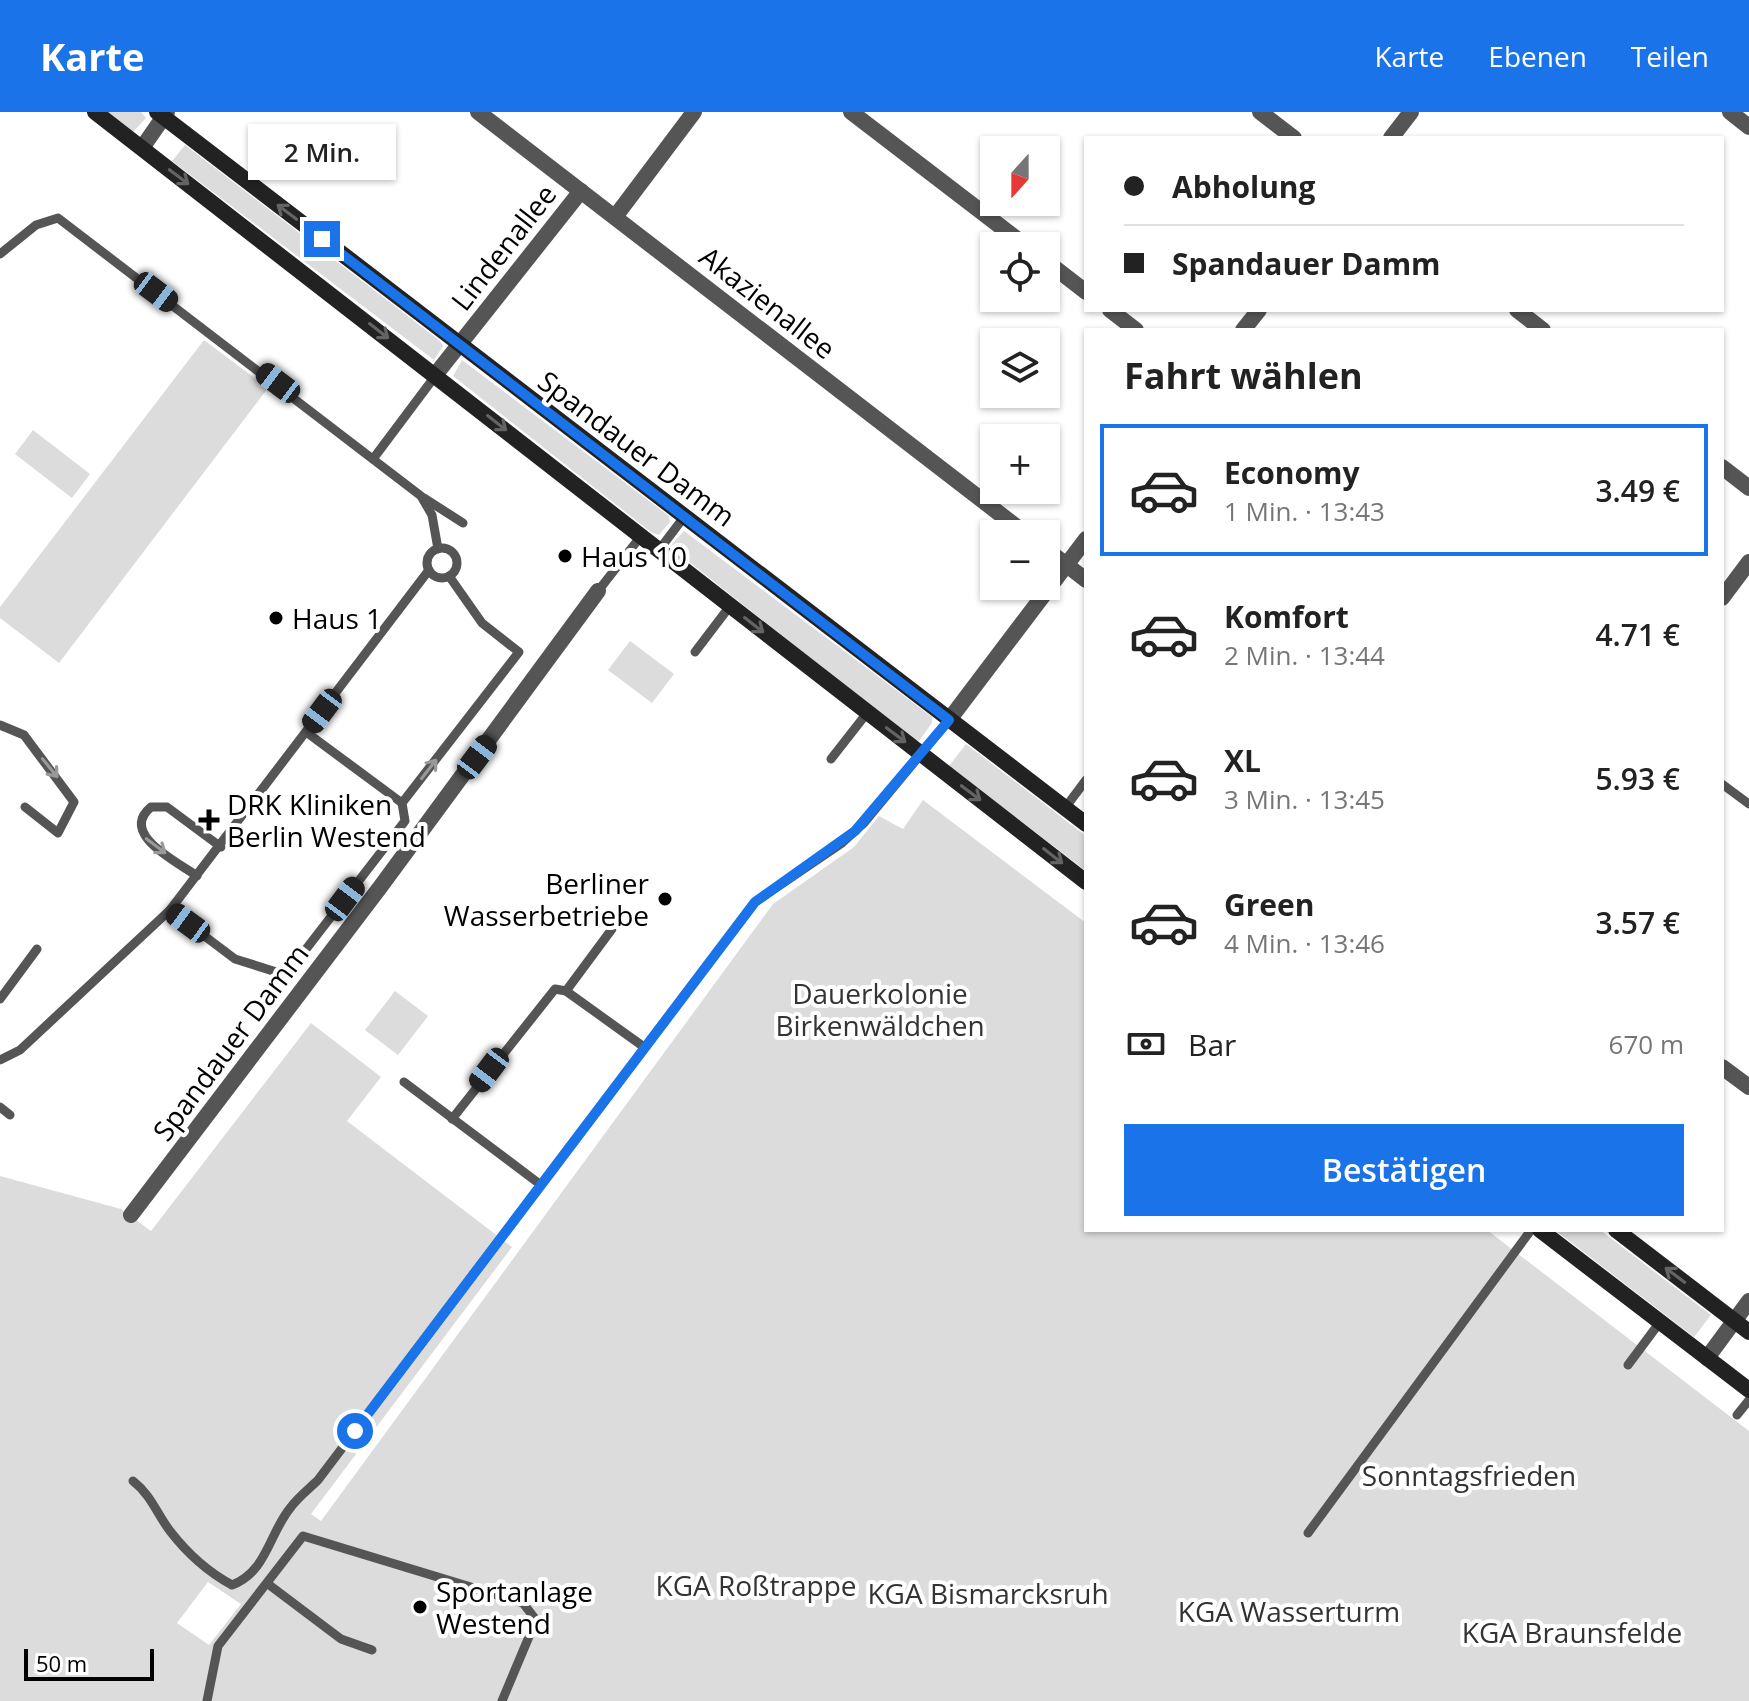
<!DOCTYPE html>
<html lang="de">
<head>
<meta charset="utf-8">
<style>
  body { margin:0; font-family:"Open Sans",sans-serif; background:#f2f2f2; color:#222; height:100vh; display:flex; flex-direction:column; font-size:30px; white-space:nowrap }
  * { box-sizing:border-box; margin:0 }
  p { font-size:26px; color:#767676 }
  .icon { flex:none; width:44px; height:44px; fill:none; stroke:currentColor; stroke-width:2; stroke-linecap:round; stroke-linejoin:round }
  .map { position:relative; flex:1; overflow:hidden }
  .details { position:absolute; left:1084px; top:216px; width:640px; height:904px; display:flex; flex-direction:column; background:#fff; border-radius:0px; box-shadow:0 2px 6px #0004 }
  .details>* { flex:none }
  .guide { position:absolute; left:1084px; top:24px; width:640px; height:176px; border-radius:0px; box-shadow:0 2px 6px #0004; display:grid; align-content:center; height:176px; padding:0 40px; background:#fff }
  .needle { width:52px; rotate:201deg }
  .tools { position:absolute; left:980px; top:24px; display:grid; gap:16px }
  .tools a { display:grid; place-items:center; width:80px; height:80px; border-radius:0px; background:#fff; box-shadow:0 2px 6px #0004; font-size:40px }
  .scale { position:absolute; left:24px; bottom:20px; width:130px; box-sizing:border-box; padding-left:8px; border:4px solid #000; border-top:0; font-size:22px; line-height:28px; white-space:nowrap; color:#000; -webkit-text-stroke:6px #fff; paint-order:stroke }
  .end { position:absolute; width:36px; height:36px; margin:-18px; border:10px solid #1a73e8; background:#fff; box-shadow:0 0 0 4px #fff }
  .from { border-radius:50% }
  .bubble { position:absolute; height:56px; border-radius:0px; background:#fff; box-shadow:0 2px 6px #0004; font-size:26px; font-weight:600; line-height:56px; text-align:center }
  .car { position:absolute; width:24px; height:48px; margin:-24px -12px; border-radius:10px; box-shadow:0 0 6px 2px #0007; background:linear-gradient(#222 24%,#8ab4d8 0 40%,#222 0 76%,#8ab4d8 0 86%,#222 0) }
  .guide b { display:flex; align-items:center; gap:28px; height:76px; font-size:30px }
  .guide b+b { border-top:2px solid #e0e0e0 }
  .guide i { width:20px; height:20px; background:#222 }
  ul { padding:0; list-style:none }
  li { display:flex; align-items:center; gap:24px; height:132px; margin:0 16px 12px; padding:0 24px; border:4px solid transparent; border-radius:0px }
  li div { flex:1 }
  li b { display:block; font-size:30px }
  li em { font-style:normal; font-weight:600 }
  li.current { border-color:#1a73e8 }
  li>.icon { width:72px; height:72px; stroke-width:1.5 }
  h2 { padding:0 40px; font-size:36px; line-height:96px }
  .pay { display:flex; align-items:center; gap:20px; height:88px; padding:0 40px; font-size:30px }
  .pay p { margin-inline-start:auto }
  .cta { display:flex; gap:16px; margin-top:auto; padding:16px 40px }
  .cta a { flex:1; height:92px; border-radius:0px; background:#1a73e8; color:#fff; font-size:32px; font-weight:600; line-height:92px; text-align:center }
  header { display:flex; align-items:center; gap:48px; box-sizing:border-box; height:112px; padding:0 40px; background:#1a73e8; color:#fff }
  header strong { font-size:38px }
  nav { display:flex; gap:44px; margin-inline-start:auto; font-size:28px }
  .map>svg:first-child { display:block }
</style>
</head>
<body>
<header>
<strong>Karte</strong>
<nav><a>Karte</a><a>Ebenen</a><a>Teilen</a></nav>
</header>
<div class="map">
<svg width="1749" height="1589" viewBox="0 0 1749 1589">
  <rect width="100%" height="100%" fill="#fff"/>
  <g fill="#dcdcdc" fill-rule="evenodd">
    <path d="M 108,0 L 141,0 L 146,6 L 133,20 Z"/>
    <path d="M 185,33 L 440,229 L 443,234 L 434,248 L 172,49 Z"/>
    <path d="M 204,228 L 268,276 L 59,551 L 0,506 L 0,495 Z"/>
    <path d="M 462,248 L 669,404 L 670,410 L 659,423 L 652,421 L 453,264 Z"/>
    <path d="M 33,318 L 90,362 L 72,386 L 15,342 Z"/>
    <path d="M 684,419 L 932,605 L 932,611 L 919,629 L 913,627 L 674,438 L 672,432 Z"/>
    <path d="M 630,529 L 674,562 L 652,591 L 608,558 Z"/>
    <path d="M 966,632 L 1086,724 L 1086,759 L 949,654 Z"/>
    <path d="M 923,688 L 1086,811 L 1086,1118 L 1487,1118 L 1749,1319 L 1749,1589 L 0,1589 L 0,1064 L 121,1097 L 151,1119 L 311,911 L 381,965 L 347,1009 L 512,1135 L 311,1402 L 321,1409 L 773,792 L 854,735 L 879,704 L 903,717 ZM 208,1470 L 241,1492 L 209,1533 L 177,1511 Z"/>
    <path d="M 395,879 L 428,904 L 398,943 L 365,918 Z"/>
    <path d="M 1555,1118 L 1600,1118 L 1711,1203 L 1694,1225 Z"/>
  </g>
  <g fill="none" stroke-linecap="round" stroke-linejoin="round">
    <g stroke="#555" stroke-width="9">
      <path d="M 0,142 L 36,113 L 58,106 L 421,384 L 432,403 L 438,437"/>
      <path d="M 373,347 L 436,263"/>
      <path d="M 424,386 L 463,411"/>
      <circle cx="442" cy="451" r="15"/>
      <path d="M 659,438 L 684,405"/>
      <path d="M 598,479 L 641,424"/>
      <path d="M 695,540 L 730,494"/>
      <path d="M 0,613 L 24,623 L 74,690 L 58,721 L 25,695"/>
      <path d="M 306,620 L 402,691"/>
      <path d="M 831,647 L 867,601"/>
      <path d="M 1722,672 L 1749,692"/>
      <path d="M 1065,696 L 1086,668"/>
      <path d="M 197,764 C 176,749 119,722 151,695 L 167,695 L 221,735"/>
      <path d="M 170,798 L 235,847 L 286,863 L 405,709 L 402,691 L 519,540 L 482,511 L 449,464"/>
      <path d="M 566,879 L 612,817"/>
      <path d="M 0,887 L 37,837"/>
      <path d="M 0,948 L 20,938 L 170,798 L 429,458"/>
      <path d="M 404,970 L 541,1073"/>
      <path d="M 0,995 L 10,1003"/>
      <path d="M 452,1007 L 555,877 L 566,879 L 644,935"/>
      <path d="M 1628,1253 L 1660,1210"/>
      <path d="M 1737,1303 L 1749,1288"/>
      <path d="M 133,1369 C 151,1383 157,1402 170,1419 C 187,1441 208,1460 232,1473 C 267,1460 269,1421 291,1395 C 298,1385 309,1377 318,1368 L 755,790 L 842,731 L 864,711 L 949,608"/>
      <path d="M 1308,1421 L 1531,1118"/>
      <path d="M 268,1472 L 341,1527 L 372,1538"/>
      <path d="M 207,1589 L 218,1534 L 303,1424 L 523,1491 L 536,1508 L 502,1589"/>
    </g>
    <g stroke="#555" stroke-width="16">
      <path d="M 478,0 L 1026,422"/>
      <path d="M 851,0 L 1026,134"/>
      <path d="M 1260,0 L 1294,26"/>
      <path d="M 1730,0 L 1749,15"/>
      <path d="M 1391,26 L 1411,0"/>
      <path d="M 142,36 L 167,0"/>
      <path d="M 615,105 L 694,0"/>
      <path d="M 1046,149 L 1086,180"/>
      <path d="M 1110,198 L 1136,218"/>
      <path d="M 1517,198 L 1543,218"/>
      <path d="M 1243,218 L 1259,198"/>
      <path d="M 436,262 L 581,79"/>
      <path d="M 1722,355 L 1749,376"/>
      <path d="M 1046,437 L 1086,468"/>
      <path d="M 1722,486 L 1749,450"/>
      <path d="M 949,608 L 1086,427"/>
      <path d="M 1722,955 L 1749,975"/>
      <path d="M 131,1103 L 381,774 L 598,479"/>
      <path d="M 1707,1246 L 1749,1189"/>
    </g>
    <g stroke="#222" stroke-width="16">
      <path d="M 95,0 L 1086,770"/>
      <path d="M 157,0 L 1086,712"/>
      <path d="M 1540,1118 L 1749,1278"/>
      <path d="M 1616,1118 L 1749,1220"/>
    </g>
  </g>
  <defs><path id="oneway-shaft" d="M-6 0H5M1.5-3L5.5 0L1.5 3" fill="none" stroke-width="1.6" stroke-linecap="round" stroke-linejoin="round" transform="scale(2)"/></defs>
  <g stroke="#646464">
    <use href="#oneway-shaft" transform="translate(179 65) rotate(37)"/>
    <use href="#oneway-shaft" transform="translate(287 100) rotate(-143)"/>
    <use href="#oneway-shaft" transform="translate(379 219) rotate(38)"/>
    <use href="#oneway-shaft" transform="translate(497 311) rotate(38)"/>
    <use href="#oneway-shaft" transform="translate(754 513) rotate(38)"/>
    <use href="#oneway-shaft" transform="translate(896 623) rotate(37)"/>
    <use href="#oneway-shaft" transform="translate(971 681) rotate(37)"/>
    <use href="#oneway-shaft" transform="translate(1053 744) rotate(38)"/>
    <use href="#oneway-shaft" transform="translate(1675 1163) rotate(-143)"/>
  </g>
  <g stroke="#999">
    <use href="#oneway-shaft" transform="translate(50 656) rotate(51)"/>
    <use href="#oneway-shaft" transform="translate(429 657) rotate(-52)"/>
    <use href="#oneway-shaft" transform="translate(156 734) rotate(37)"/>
  </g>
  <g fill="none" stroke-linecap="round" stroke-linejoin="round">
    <path stroke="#1a73e8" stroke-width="10" d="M 322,127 L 949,608 L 855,719 L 755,790 L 355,1319"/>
  </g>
  <g fill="#000" stroke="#fff" stroke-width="3">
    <circle cx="565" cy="444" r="8"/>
    <circle cx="276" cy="506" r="8"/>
    <path d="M205 696h8v8h8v8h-8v8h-8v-8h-8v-8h8z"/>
    <circle cx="665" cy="787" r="8"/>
    <circle cx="420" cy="1495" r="8"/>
  </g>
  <g text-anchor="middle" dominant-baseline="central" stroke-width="8" stroke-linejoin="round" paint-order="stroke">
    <g font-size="28" fill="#000" stroke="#fff">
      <text transform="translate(503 135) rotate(-52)">Lindenallee</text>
      <text transform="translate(768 190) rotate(38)">Akazienallee</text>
      <text transform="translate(637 336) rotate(37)">Spandauer Damm</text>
      <text transform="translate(230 930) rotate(-53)">Spandauer Damm</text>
    </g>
    <g font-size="28" fill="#000" stroke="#fff" text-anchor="start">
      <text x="581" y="444">Haus 10</text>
      <text x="292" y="506">Haus 1</text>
      <text x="227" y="692">DRK Kliniken<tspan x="227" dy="32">Berlin Westend</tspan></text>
      <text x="649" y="771" text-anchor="end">Berliner<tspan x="649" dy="32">Wasserbetriebe</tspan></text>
      <text x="436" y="1479">Sportanlage<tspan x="436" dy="32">Westend</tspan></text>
    </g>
    <g font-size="28" fill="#333" stroke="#fff">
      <text x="880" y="881">Dauerkolonie<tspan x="880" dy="32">Birkenwäldchen</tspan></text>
      <text x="1469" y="1363">Sonntagsfrieden</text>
      <text x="756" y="1473">KGA Roßtrappe</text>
      <text x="988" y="1481">KGA Bismarcksruh</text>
      <text x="1289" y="1499">KGA Wasserturm</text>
      <text x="1572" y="1520">KGA Braunsfelde</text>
    </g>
  </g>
</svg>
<div class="tools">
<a><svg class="needle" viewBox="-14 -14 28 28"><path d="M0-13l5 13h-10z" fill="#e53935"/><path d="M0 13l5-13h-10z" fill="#767676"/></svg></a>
<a><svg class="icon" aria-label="locate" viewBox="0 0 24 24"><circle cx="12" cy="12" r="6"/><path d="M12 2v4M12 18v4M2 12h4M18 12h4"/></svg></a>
<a><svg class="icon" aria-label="layers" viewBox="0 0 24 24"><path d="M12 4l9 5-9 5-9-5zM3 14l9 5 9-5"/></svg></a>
<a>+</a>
<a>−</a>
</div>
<div class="scale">50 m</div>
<i class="end from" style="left:355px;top:1319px"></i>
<i class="end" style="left:322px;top:127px"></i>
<div class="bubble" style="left:248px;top:12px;width:148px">2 Min.</div>
<i class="car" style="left:156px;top:180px;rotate:127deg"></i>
<i class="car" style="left:278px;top:271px;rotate:307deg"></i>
<i class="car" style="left:322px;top:599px;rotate:217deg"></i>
<i class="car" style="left:477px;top:645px;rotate:37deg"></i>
<i class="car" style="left:345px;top:787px;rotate:37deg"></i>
<i class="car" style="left:188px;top:811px;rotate:306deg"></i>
<i class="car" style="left:489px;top:958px;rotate:217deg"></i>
<div class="guide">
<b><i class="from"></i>Abholung</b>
<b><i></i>Spandauer Damm</b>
</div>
<section class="details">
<h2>Fahrt wählen</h2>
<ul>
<li class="current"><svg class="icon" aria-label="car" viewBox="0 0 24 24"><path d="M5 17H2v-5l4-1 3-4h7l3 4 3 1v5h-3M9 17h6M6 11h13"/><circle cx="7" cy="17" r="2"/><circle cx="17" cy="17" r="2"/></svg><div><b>Economy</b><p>1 Min. · 13:43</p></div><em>3.49 €</em></li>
<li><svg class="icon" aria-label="car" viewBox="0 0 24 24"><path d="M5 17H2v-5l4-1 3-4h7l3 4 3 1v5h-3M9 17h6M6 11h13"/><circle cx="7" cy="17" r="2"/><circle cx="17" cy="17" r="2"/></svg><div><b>Komfort</b><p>2 Min. · 13:44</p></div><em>4.71 €</em></li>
<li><svg class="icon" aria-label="car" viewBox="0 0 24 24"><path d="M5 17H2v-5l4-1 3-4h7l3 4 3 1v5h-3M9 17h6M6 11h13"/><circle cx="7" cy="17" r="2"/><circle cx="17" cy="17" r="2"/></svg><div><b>XL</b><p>3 Min. · 13:45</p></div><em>5.93 €</em></li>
<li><svg class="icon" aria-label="car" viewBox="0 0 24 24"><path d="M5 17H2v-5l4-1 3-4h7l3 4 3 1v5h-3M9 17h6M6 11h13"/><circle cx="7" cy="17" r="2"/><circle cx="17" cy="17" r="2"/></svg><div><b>Green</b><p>4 Min. · 13:46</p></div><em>3.57 €</em></li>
</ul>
<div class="pay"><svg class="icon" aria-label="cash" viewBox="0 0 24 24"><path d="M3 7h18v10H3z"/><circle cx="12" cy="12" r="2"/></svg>Bar<p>670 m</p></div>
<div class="cta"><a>Bestätigen</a></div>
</section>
</div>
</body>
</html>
